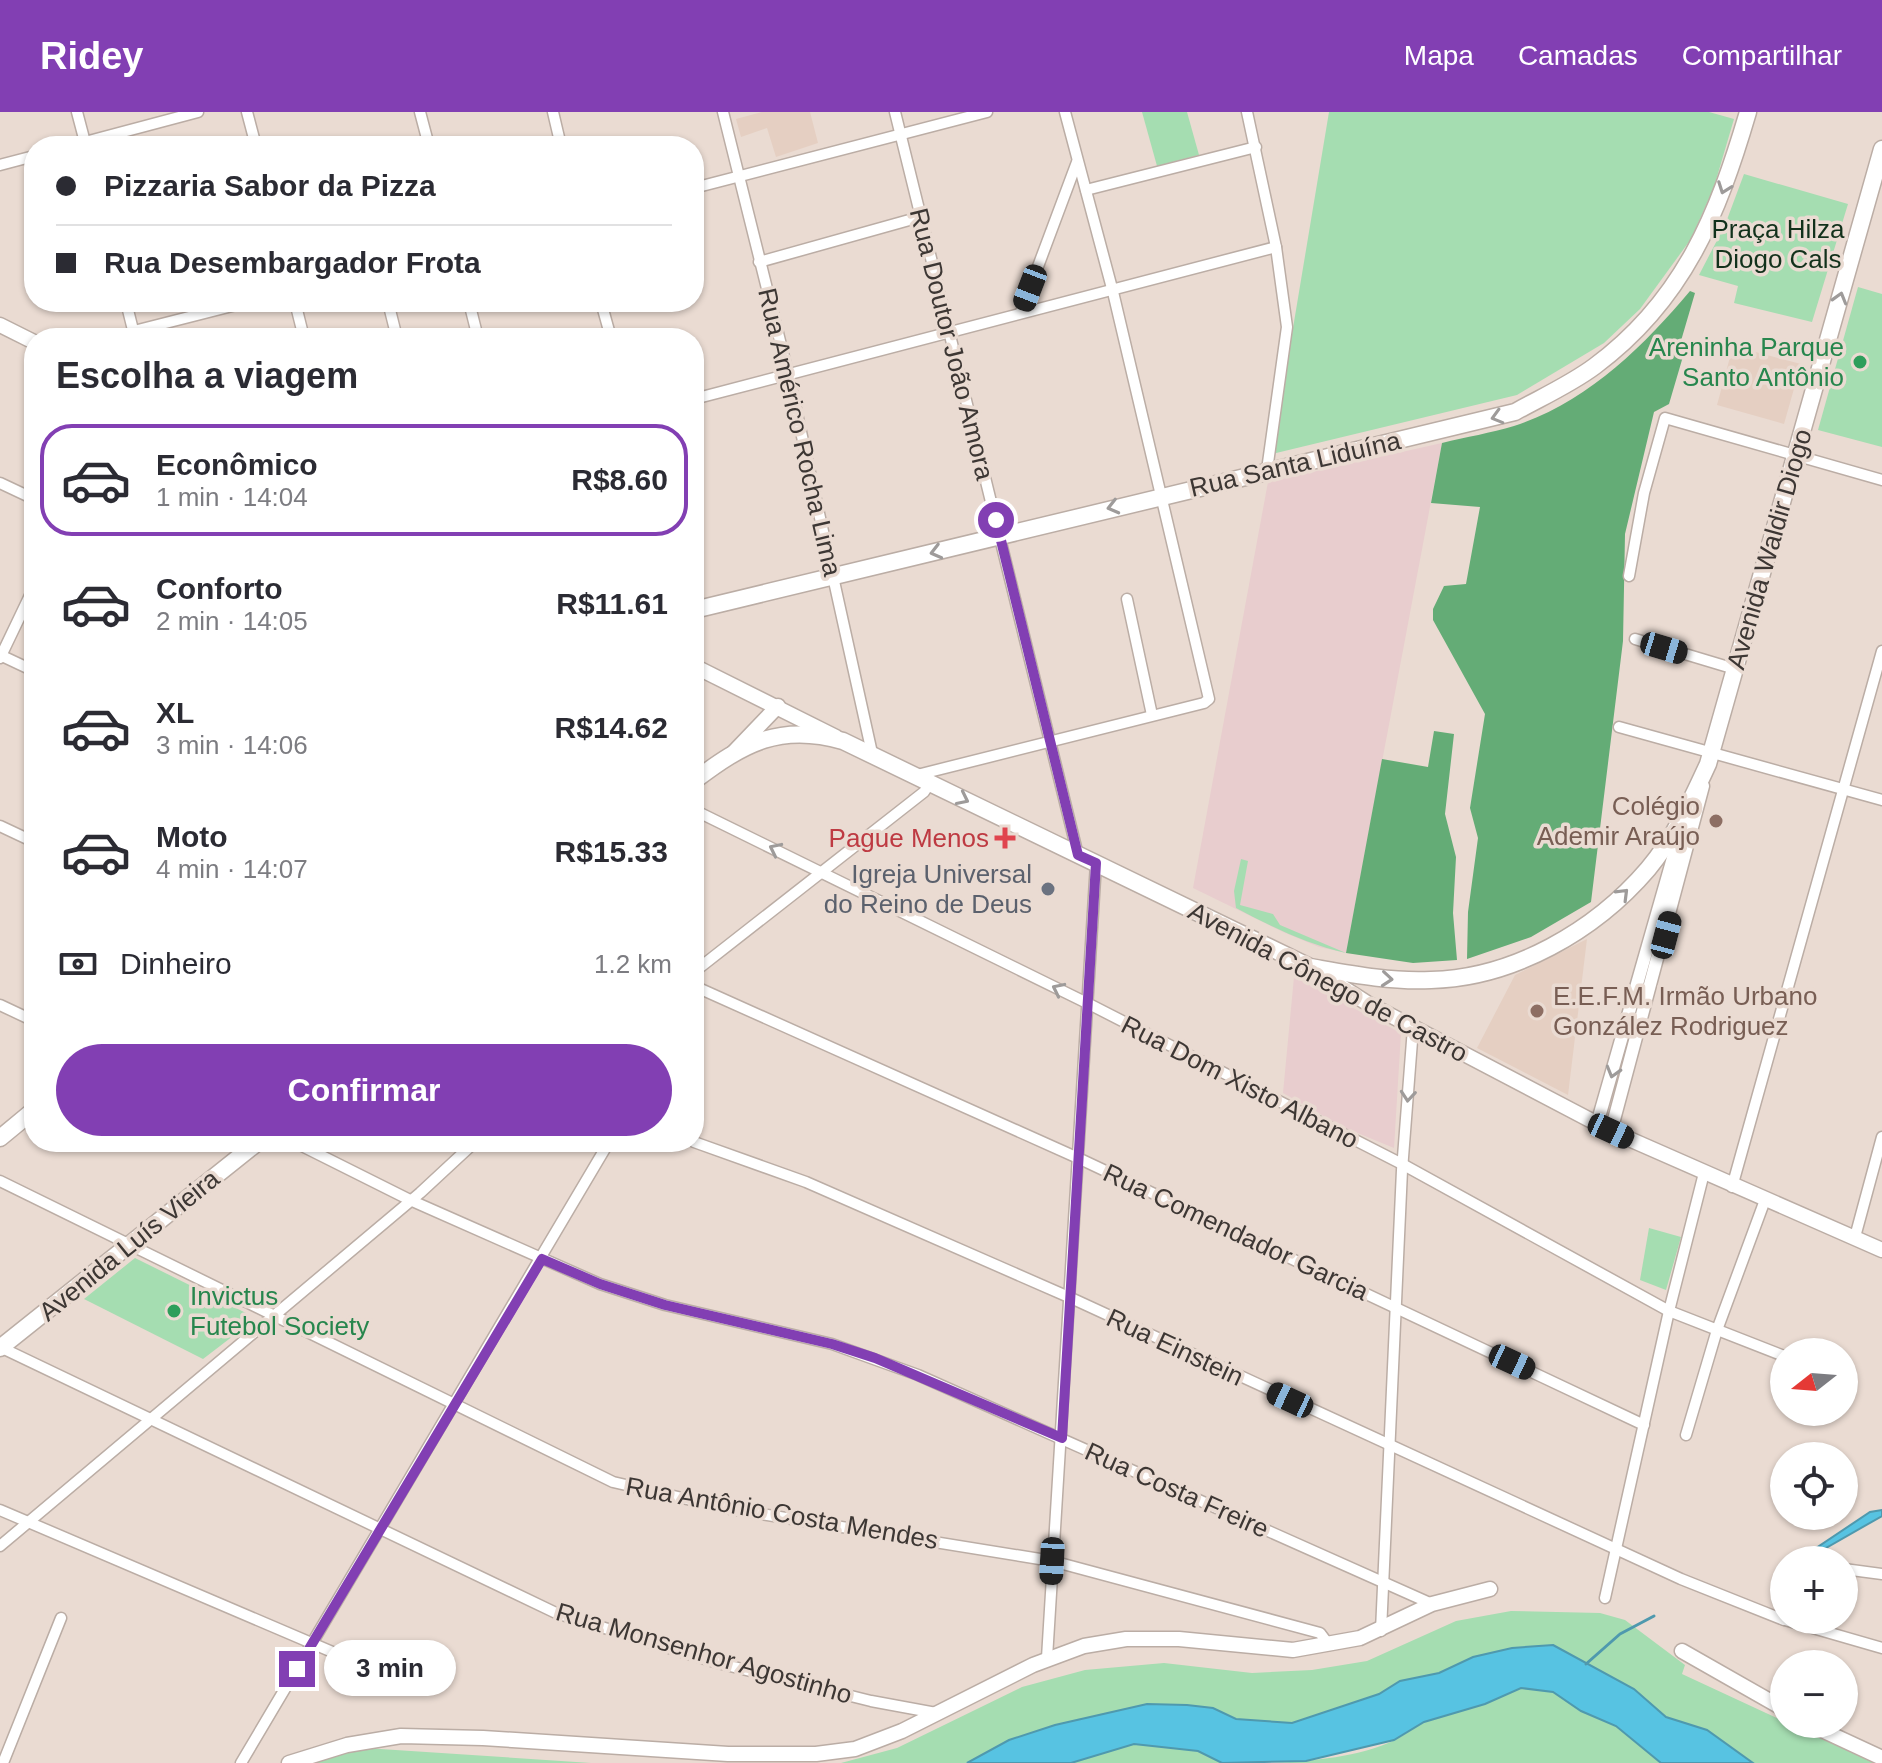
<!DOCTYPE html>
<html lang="pt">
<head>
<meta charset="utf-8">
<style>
  body { margin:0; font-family:Arial,sans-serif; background:#f2f2f3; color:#2b2b33; height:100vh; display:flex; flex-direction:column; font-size:30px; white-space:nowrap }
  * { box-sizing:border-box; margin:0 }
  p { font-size:26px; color:#7c7c81 }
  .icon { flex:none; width:44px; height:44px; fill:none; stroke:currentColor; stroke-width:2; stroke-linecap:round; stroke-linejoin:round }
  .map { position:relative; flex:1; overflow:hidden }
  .drawer { position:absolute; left:24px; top:216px; width:680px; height:824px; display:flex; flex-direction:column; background:#fff; border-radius:32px; box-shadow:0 2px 6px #0004 }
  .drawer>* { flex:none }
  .hud { position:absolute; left:24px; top:24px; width:680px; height:176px; border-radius:32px; box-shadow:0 2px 6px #0004; display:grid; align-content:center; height:176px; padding:0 32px; background:#fff }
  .needle { width:52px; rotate:253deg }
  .fabs { position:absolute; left:1770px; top:1226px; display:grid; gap:16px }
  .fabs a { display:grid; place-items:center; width:88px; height:88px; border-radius:50%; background:#fff; box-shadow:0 2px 6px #0004; font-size:40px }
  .end { position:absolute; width:36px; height:36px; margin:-18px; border:10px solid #823fb3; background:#fff; box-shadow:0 0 0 4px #fff }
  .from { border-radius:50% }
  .bubble { position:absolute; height:56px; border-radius:28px; background:#fff; box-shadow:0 2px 6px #0004; font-size:26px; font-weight:800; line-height:56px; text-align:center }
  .car { position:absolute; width:24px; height:48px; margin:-24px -12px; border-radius:10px; box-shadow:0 0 6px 2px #0007; background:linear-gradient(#222 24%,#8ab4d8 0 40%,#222 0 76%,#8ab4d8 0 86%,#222 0) }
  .hud b { display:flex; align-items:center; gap:28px; height:76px; font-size:30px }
  .hud b+b { border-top:2px solid #e1e1e2 }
  .hud i { width:20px; height:20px; background:#2b2b33 }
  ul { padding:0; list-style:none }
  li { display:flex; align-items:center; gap:24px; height:112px; margin:0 16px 12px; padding:0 16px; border:4px solid transparent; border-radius:32px }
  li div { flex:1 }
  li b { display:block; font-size:30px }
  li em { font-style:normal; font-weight:800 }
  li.selected { border-color:#823fb3 }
  li>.icon { width:72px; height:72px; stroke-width:1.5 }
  h2 { padding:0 32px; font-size:36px; line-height:96px }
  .pay { display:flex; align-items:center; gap:20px; height:88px; padding:0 32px; font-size:30px }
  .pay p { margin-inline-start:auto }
  .button { display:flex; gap:16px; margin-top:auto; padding:16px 32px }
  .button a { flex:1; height:92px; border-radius:48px; background:#823fb3; color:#fff; font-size:32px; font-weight:800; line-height:92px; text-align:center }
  header { display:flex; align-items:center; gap:48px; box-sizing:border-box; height:112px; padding:0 40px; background:#823fb3; color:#fff }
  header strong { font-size:38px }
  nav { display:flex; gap:44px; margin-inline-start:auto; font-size:28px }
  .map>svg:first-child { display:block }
</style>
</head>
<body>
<header>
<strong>Ridey</strong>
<nav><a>Mapa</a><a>Camadas</a><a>Compartilhar</a></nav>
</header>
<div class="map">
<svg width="1882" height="1651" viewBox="0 0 1882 1651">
  <rect width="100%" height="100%" fill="#eadbd2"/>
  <g fill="#e8cdce">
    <path d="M 1442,331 L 1346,841 L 1319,835 L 1283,820 L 1193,776 L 1268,370 Z"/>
    <path d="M 1294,865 L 1401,921 L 1394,1036 L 1343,1015 L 1283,981 Z"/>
  </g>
  <g fill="#e5cfc2">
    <path d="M 762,0 L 810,0 L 818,31 L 776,45 L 767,16 L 741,25 L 736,7 Z"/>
    <path d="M 1733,234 L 1801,252 L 1784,312 L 1717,293 Z"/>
    <path d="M 1587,827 L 1568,983 L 1477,936 L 1515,863 Z"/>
  </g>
  <g fill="#a5ddb1">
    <path d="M 1142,0 L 1187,0 L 1199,43 L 1157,54 Z"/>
    <path d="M 1329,0 L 1709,0 L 1734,7 L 1714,75 L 1691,127 L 1640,197 L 1604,231 L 1517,283 L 1272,342 Z"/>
    <path d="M 1744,62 L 1848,92 L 1812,210 L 1734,191 L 1738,174 L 1699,163 L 1725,113 Z"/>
    <path d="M 1858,175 L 1882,182 L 1882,335 L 1818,318 Z"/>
    <path d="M 1241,747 L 1248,749 L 1240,793 L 1273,802 L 1280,813 L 1346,841 C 1306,832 1272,815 1236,796 L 1234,779 Z"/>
    <path d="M 1649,1116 L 1681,1125 L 1666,1178 L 1640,1168 Z"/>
    <path d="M 135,1146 L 248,1202 L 250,1211 L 203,1247 L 84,1187 Z"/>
    <path d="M 1511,1499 L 1600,1501 L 1625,1508 L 1685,1553 L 1682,1562 L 1874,1651 L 1753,1651 L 1707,1618 L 1666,1605 L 1634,1577 L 1553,1533 L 1473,1545 L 1439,1561 L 1400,1569 L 1379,1582 L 1292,1611 L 1236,1607 L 1213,1596 L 1187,1593 L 1147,1592 L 1055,1613 L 1009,1628 L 967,1651 L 841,1651 L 897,1636 L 1022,1575 L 1085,1558 L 1164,1551 L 1252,1561 L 1312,1558 L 1367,1549 L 1456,1509 Z"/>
    <path d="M 1521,1576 L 1553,1579 L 1581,1599 L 1616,1614 L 1661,1651 L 1273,1651 C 1312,1649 1360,1645 1395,1628 C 1408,1621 1419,1612 1433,1606 C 1462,1595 1492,1589 1521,1576 Z"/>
    <path d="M 1134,1632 L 1198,1639 L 1222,1651 L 1071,1651 Z"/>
    <path d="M 365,1636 L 591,1651 L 299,1651 Z"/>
  </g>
  <g fill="#64ac76">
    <path d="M 1690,179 L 1695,181 L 1678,239 L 1684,241 L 1669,292 L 1654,300 L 1625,422 L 1623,529 L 1591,790 L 1531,825 L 1467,847 L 1468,800 L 1478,726 L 1470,696 L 1485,602 L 1433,508 L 1433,497 L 1444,474 L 1466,472 L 1480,395 L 1431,391 L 1442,331 C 1466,325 1491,321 1514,314 C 1586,291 1643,235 1690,179 Z"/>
    <path d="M 1434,619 L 1454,622 L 1445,702 L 1456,745 L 1453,801 L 1457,848 L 1413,851 L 1346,841 L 1382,647 L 1428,655 Z"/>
  </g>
  <g fill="#57c3e2" stroke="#4f99ae" stroke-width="2">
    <path d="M 1882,1398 L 1882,1404 L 1805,1448 L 1784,1448 L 1813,1438 L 1870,1400 Z"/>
    <path d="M 1553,1533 L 1634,1577 L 1666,1605 L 1707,1618 L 1753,1651 L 1661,1651 L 1616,1614 L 1581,1599 L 1553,1580 L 1521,1576 L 1485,1592 L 1424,1610 L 1394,1628 L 1306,1649 L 1222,1651 L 1198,1639 L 1134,1632 L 1071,1651 L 967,1651 L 1009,1628 L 1055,1613 L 1147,1592 L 1187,1593 L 1213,1596 L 1236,1607 L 1292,1611 L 1379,1582 L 1400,1569 L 1439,1561 L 1473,1545 L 1512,1536 Z"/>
  </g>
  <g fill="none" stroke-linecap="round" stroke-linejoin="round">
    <path stroke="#4f99ae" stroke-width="3" d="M 1586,1552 L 1620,1522 L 1654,1504"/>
    <defs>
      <g id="minor">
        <path d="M 77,0 L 86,34"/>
        <path d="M 247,0 L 256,34"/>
        <path d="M 420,0 L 429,34"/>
        <path d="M 553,0 L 561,34"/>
        <path d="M 723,0 L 788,261 L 872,641"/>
        <path d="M 895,0 L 1078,743"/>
        <path d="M 1247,0 L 1276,135 L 1287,215 L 1267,358"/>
        <path d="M 70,34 L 198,0"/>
        <path d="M 0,53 L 34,44"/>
        <path d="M 694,76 L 987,0"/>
        <path d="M 1086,78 L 1256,35"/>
        <path d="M 759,150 L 920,105"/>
        <path d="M 126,190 L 135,226"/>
        <path d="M 295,190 L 304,226"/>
        <path d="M 388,190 L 397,226"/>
        <path d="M 469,190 L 478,226"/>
        <path d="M 601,190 L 611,226"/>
        <path d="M 1021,200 L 1077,50"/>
        <path d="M 134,219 L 248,190"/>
        <path d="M 694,287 L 1276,135"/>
        <path d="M 0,371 L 34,387"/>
        <path d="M 1629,464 L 1644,381 L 1665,306 L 1882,368"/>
        <path d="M 1127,487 L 1152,603"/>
        <path d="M 1635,527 L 1735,557"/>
        <path d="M 0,543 L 34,559"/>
        <path d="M 0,546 L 34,475"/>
        <path d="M 1619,615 L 1882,688"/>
        <path d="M 917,663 L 1204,591 L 1209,587 L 1113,180 L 1065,0"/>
        <path d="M 694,698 L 1089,892 L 1402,1052 L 1669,1199 L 1784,1244"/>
        <path d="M 0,714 L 34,730"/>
        <path d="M 694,860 L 924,680 L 930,671"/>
        <path d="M 694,874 L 1078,1046 L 1644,1313"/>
        <path d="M 0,893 L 34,909"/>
        <path d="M 294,1030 L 410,1088 L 600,1172 L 665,1193 L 832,1232 L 918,1263 L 1432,1492"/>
        <path d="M 694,1030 L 806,1070 L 1071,1186 L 1681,1467 L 1784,1508"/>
        <path d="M 0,1069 L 613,1370 L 730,1397 L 1052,1449 L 1320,1521 L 1329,1533"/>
        <path d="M 1732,1075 L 1882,539"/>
        <path d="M 1855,1125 L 1882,1025"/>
        <path d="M 0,1235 L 556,1501 L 718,1551 L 871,1589 L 936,1601"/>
        <path d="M 1686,1323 L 1717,1218 L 1765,1088"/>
        <path d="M 0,1398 L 398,1568"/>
        <path d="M 0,1434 L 420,1081 L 475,1030"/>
        <path d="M 1844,1457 L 1882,1462"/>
        <path d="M 1605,1486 L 1669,1199 L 1704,1061"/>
        <path d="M 1785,1508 L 1882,1536"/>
        <path d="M 1381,1519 L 1402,1058 L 1413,916"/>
        <path d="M 1047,1546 L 1096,751"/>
        <path d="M 3,1651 L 61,1506"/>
        <path d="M 241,1651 L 609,1030"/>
      </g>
      <g id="tertiary">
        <path d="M 1597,1012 L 1683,711"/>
        <path d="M 1611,1019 L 1703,674"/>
      </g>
      <g id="secondary">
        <path d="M 0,213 L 34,230"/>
        <path d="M 694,554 L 836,625"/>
        <path d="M 732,642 L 778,594"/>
        <path d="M 1314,857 L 1367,891 L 1611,1019 L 1882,1138"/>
        <path d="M 1682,1539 L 1784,1597"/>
        <path d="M 1809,1612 L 1882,1646"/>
        <path d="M 289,1651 L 347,1633 L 401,1624 L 483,1626 L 728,1642 L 816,1642 L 855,1637 L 902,1619 L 1033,1553 L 1084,1534 L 1126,1527 L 1179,1527 L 1293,1538 L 1360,1526 L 1432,1492 L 1490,1477"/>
      </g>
      <g id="primary">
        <path d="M 694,498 L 1515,300 C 1542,285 1571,272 1595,254 C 1684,188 1718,102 1748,0"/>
        <path d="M 694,669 C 744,631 780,611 843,629 L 1310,855 C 1350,862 1390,870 1431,868 C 1513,866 1595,819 1648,757 C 1674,726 1691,689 1708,652 L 1882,37"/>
        <path d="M 0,1026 L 34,998"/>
        <path d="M 0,1236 L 258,1030"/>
      </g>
    </defs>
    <use href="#minor" stroke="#bbada5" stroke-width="13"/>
    <use href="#tertiary" stroke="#bbada5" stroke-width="15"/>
    <use href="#secondary" stroke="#bbada5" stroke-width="17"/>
    <use href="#primary" stroke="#bbada5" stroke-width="19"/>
    <use href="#minor" stroke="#fff" stroke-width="10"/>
    <use href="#tertiary" stroke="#fff" stroke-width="12"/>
    <use href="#secondary" stroke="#fff" stroke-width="14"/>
    <use href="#primary" stroke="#fff" stroke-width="16"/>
  </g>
  <defs><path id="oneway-chevron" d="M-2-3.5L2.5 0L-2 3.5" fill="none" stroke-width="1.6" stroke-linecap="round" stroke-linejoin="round" transform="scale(2)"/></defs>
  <g stroke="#9e9b9a">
    <use href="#oneway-chevron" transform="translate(1724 76) rotate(110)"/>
    <use href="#oneway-chevron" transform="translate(1840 186) rotate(-74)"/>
    <use href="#oneway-chevron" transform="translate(1497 305) rotate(164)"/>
    <use href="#oneway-chevron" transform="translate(1113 395) rotate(166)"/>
    <use href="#oneway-chevron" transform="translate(936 440) rotate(166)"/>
    <use href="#oneway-chevron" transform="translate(963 687) rotate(26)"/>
    <use href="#oneway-chevron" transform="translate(775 737) rotate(-154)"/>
    <use href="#oneway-chevron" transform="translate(1623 782) rotate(-45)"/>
    <use href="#oneway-chevron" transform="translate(1387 867) rotate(5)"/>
    <use href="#oneway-chevron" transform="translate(1058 877) rotate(-154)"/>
    <use href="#oneway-chevron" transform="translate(1613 960) rotate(106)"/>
    <use href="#oneway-chevron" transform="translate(1408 984) rotate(95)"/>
  </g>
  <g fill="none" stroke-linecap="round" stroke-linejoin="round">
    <path stroke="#823fb3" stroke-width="10" d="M 297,1557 L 542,1147 L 600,1172 L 665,1193 L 832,1232 L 875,1246 L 1062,1326 L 1096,751 L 1078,743 L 996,408"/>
  </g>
  <g fill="#2e9e5b" stroke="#eadbd2" stroke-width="3">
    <circle cx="1860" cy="250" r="8"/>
    <circle cx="174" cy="1199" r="8"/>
  </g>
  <g fill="#8d6e63" stroke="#eadbd2" stroke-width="3">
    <circle cx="1716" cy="709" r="8"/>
    <circle cx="1537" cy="899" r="8"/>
  </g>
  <path fill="#e0444e" stroke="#eadbd2" stroke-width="3" d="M1001 714h8v8h8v8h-8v8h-8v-8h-8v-8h8z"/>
  <circle fill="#6b7280" stroke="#eadbd2" stroke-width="3" cx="1048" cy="777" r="8"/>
  <g text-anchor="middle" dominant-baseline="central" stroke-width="7" stroke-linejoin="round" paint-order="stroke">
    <g font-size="26" fill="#12311b" stroke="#eadbd2">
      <text x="1778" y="117">Praça Hilza<tspan x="1778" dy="30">Diogo Cals</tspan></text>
    </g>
    <g font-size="26" fill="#3d3734" stroke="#eadbd2">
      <text transform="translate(952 232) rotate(76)">Rua Doutor João Amora</text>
      <text transform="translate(800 320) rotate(77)">Rua Américo Rocha Lima</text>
      <text transform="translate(1295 352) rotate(-13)">Rua Santa Liduína</text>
      <text transform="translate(1769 437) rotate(-74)">Avenida Waldir Diogo</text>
      <text transform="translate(1328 870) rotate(28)">Avenida Cônego de Castro</text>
      <text transform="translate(1240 970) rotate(27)">Rua Dom Xisto Albano</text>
      <text transform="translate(1236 1120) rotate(25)">Rua Comendador Garcia</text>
      <text transform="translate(129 1133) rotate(-39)">Avenida Luís Vieira</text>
      <text transform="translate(1175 1235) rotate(25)">Rua Einstein</text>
      <text transform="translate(1177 1378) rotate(24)">Rua Costa Freire</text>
      <text transform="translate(782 1401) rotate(10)">Rua Antônio Costa Mendes</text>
      <text transform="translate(704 1541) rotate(16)">Rua Monsenhor Agostinho</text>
    </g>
    <g font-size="26" fill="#27864d" stroke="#eadbd2" text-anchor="end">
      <text x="1844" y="235">Areninha Parque<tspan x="1844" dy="30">Santo Antônio</tspan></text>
      <text x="190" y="1184" text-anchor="start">Invictus<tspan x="190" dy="30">Futebol Society</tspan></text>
    </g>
    <g font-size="26" fill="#785e54" stroke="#eadbd2" text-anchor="end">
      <text x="1700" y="694">Colégio<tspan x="1700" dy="30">Ademir Araújo</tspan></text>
      <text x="1553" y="884" text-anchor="start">E.E.F.M. Irmão Urbano<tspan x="1553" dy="30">González Rodriguez</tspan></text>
    </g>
    <g font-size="26" fill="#be3a42" stroke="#eadbd2" text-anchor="end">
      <text x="989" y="726">Pague Menos</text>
    </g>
    <g font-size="26" fill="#5b616d" stroke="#eadbd2" text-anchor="end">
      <text x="1032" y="762">Igreja Universal<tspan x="1032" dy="30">do Reino de Deus</tspan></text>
    </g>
  </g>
</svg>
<div class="fabs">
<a><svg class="needle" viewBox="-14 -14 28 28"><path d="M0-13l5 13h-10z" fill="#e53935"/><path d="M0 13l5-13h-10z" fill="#7c7c81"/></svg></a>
<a><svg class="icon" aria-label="locate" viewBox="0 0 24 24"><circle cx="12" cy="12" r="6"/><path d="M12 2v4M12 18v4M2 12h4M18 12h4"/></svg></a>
<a>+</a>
<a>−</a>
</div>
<i class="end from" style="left:996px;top:408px"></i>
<i class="end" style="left:297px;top:1557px"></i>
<div class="bubble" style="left:324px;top:1528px;width:132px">3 min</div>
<i class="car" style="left:1030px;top:176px;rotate:201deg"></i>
<i class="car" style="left:1664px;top:536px;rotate:107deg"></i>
<i class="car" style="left:1666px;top:823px;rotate:15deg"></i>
<i class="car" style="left:1611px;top:1019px;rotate:115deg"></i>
<i class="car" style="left:1512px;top:1250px;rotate:115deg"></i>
<i class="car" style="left:1290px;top:1288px;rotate:295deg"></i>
<i class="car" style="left:1052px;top:1449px;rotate:183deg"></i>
<div class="hud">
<b><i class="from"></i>Pizzaria Sabor da Pizza</b>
<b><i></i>Rua Desembargador Frota</b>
</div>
<section class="drawer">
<h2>Escolha a viagem</h2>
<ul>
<li class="selected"><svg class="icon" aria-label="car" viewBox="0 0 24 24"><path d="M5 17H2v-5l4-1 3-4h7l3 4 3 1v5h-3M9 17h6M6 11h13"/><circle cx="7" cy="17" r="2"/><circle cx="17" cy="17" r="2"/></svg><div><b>Econômico</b><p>1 min · 14:04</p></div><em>R$8.60</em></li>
<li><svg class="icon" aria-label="car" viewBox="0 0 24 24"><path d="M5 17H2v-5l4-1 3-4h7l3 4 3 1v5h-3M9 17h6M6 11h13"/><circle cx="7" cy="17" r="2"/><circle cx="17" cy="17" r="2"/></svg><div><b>Conforto</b><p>2 min · 14:05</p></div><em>R$11.61</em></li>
<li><svg class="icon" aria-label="car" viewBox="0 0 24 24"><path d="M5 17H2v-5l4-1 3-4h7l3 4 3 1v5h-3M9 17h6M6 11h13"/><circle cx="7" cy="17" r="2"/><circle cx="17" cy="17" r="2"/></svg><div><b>XL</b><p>3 min · 14:06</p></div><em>R$14.62</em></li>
<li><svg class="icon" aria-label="car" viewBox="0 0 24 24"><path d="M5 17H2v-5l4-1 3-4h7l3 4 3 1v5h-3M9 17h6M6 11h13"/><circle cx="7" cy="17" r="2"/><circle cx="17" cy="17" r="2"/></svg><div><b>Moto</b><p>4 min · 14:07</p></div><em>R$15.33</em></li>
</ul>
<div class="pay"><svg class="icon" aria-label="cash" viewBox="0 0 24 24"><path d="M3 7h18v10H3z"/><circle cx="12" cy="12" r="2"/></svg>Dinheiro<p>1.2 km</p></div>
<div class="button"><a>Confirmar</a></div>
</section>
</div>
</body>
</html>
